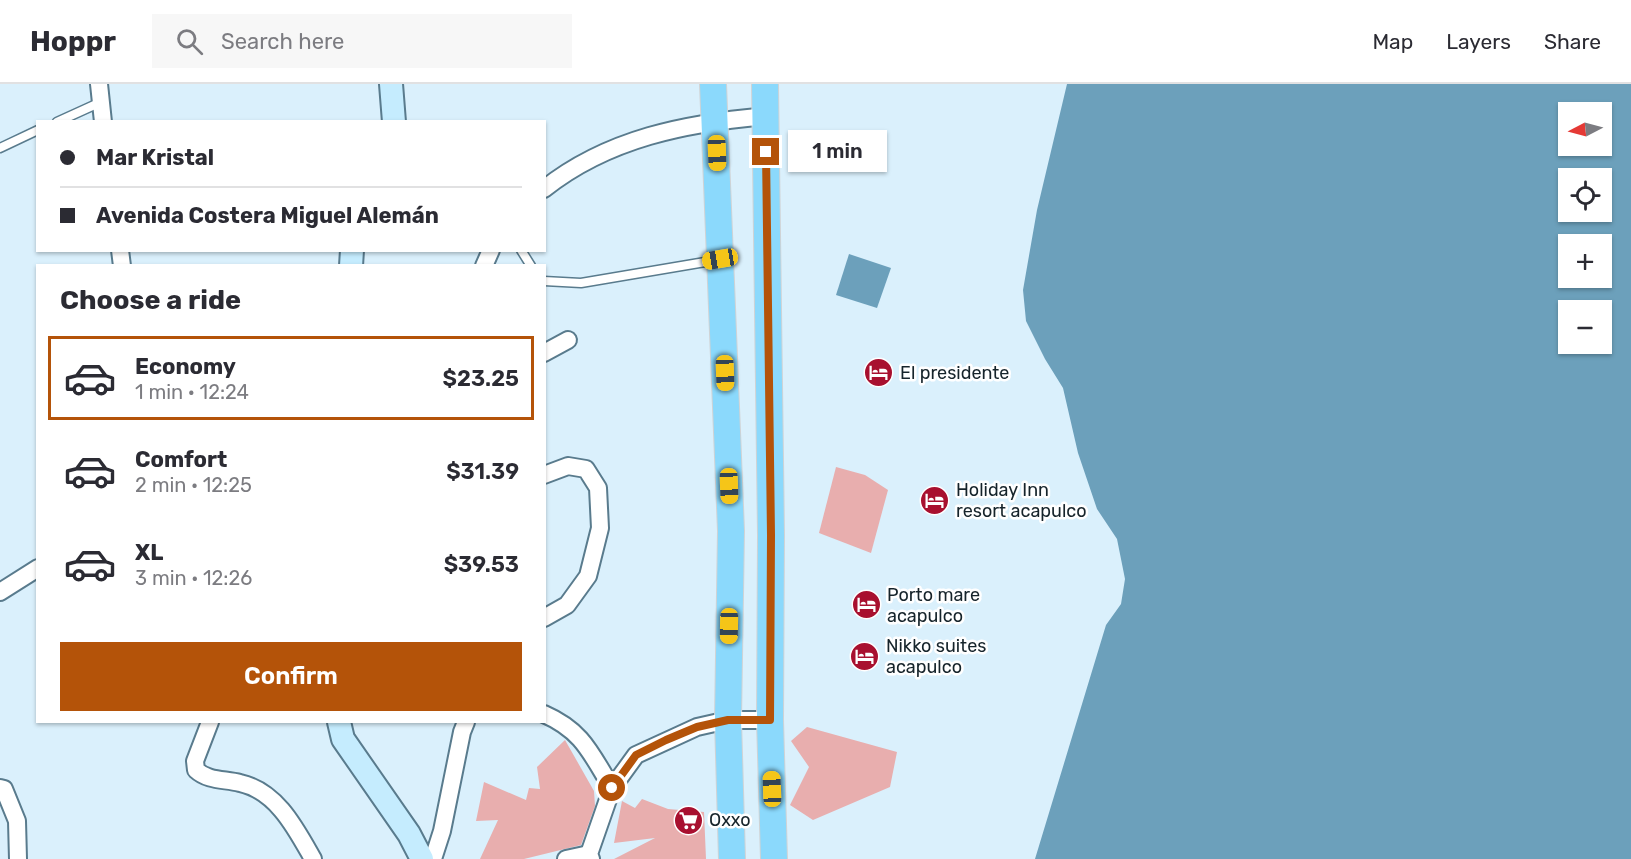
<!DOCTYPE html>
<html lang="en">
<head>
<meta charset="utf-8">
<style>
  body { margin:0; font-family:Rubik,sans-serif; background:#f7f7f7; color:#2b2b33; height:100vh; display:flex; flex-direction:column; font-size:22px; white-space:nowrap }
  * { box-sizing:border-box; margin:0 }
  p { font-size:20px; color:#7c7c81 }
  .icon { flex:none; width:33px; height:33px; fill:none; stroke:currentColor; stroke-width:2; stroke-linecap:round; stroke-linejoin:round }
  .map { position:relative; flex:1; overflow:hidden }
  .sheet { position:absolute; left:36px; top:180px; width:510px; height:459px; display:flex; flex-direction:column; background:#fff; border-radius:0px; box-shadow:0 2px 4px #0004 }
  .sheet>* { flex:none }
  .top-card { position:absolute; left:36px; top:36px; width:510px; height:132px; border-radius:0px; box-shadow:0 2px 4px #0004; display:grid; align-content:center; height:132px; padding:0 24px; background:#fff }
  .needle { width:39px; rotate:264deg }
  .controls { position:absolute; left:1558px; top:18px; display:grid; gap:12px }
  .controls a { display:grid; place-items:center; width:54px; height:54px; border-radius:0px; background:#fff; box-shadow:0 2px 4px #0004; font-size:30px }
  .end { position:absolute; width:27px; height:27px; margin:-14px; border:8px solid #b45309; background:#fff; box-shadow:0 0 0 3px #fff }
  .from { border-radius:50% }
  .bubble { position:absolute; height:42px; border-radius:0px; background:#fff; box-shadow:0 2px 4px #0004; font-size:20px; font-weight:600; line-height:42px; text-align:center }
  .car { position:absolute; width:18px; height:36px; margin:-18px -9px; border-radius:8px; box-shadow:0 0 4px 2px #0007; background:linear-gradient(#f5c518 24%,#345 0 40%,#f5c518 0 76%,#345 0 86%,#f5c518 0) }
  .top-card b { display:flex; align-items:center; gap:21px; height:57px; font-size:22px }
  .top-card b+b { border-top:2px solid #e1e1e2 }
  .top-card i { width:15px; height:15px; background:#2b2b33 }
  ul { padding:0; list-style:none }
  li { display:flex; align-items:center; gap:18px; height:84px; margin:0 12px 9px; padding:0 12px; border:3px solid transparent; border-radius:0px }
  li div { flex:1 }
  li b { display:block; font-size:22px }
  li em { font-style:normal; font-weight:600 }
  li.selected { border-color:#b45309 }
  li>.icon { width:54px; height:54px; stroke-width:1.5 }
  h2 { padding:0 24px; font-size:27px; line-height:72px }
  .button { display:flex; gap:12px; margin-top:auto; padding:12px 24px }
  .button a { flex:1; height:69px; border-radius:0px; background:#b45309; color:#fff; font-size:24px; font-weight:600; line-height:69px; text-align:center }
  header { display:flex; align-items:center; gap:36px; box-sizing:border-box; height:84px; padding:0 30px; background:#fff; border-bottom:2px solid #e1e1e2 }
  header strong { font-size:28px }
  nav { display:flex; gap:33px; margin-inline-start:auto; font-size:21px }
  .search { width:420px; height:54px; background:#f7f7f7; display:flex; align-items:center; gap:15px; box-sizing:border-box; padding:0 21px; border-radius:0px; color:#7c7c81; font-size:22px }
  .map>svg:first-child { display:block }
</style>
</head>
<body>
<header>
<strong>Hoppr</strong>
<div class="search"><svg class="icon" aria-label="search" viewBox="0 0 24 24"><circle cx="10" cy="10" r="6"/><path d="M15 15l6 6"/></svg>Search here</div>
<nav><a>Map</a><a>Layers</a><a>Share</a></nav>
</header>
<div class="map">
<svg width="1631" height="775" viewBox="0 0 1631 775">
  <rect width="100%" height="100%" fill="#daf0fc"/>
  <g fill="#6ca0bb" fill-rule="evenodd">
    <path d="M 1067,0 L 1631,0 L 1631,775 L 1035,775 L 1106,541 L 1121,520 L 1125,495 L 1117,455 L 1097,425 L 1078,369 L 1063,304 L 1045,275 L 1026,237 L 1023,206 L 1037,126 ZM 1569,28 L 1602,28 L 1602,62 L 1569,62 ZM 1569,94 L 1602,94 L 1602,128 L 1569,128 ZM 1569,160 L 1602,160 L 1602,194 L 1569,194 ZM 1569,226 L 1602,226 L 1602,260 L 1569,260 Z"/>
    <path d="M 849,170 L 891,184 L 877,224 L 836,211 Z"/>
  </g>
  <g fill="#e8aeae">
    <path d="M 836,383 L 865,391 L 888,406 L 871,469 L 819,449 Z"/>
    <path d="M 807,643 L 897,668 L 890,703 L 813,736 L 790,721 L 809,683 L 791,657 Z"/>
    <path d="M 565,656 L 594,707 L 595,722 L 581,761 L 524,775 L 480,775 L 498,736 L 476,737 L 484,698 L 526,716 L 529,704 L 540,705 L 537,683 Z"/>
    <path d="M 642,715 L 668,725 L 704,728 L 706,775 L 614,775 L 655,754 L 614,759 L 622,717 L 635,724 Z"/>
  </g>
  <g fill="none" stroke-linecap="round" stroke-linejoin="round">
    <defs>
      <g id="lane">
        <path d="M 57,38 L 101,18"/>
        <path d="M 0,64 L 38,46"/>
        <path d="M 521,166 L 531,182"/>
        <path d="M 544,197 L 581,199 L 717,176"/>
      </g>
      <g id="street">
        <path d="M 99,0 L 103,38"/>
        <path d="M 544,105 C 608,54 687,39 766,32"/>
        <path d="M 120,166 L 122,182"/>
        <path d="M 484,182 L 491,166"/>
        <path d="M 544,269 L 568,256"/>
        <path d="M 544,391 L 568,382 L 586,385 L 598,404 L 600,444 L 588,492 L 567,521 L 544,534"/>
        <path d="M 0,508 L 38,484"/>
        <path d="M 544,630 C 583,647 591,670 612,704"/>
        <path d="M 210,638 L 195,677 L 196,686 C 208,697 224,695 240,699 C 277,707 296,745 313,775"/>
        <path d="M 0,704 L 4,705 L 17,737 L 18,775"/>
        <path d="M 433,775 L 442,747 L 462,648 L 466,638"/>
        <path d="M 566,775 L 589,770"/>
        <path d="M 591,775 L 589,770 L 612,704 L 636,671 L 697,643 L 728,636 L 770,636"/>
      </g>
      <g id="secondary">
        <path d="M 391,0 L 394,38"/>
        <path d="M 351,182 L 352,166"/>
        <path d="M 339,638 L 343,655 L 409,750 L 422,775"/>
      </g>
      <g id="primary">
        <path d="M 713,0 L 731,447 L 728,636 L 732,775"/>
        <path d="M 765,0 L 771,451 L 770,636 L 774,775"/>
      </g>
    </defs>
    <use href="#lane" stroke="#597b8d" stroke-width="11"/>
    <use href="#street" stroke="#597b8d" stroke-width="20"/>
    <use href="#secondary" stroke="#597b8d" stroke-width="26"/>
    <use href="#primary" stroke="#d0d3d5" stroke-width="28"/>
    <use href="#lane" stroke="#fff" stroke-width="8"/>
    <use href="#street" stroke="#fff" stroke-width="16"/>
    <use href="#secondary" stroke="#c5ecfe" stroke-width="22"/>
    <use href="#primary" stroke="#8bd9fc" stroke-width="26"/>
  </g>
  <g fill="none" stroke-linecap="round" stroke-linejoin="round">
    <path stroke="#b45309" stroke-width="8" d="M 612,704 L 636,671 L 666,656 L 697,643 L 728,636 L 770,636 L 771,451 L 766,68"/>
  </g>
  <defs>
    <symbol id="hotel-disc" viewBox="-11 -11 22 22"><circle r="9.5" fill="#a8102f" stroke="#fff"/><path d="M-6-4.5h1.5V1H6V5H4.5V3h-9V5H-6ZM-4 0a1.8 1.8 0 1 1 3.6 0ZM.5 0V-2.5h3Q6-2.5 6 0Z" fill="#fff"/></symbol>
    <symbol id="supermarket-disc" viewBox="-11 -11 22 22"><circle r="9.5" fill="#a8102f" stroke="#fff"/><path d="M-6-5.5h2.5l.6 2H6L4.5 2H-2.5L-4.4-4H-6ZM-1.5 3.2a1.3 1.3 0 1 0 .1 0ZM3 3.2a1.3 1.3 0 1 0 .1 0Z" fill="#fff"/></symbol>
  </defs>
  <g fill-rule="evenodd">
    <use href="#hotel-disc" x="862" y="272" width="33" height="33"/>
    <use href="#hotel-disc" x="918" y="400" width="33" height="33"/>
    <use href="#hotel-disc" x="850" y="504" width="33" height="33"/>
    <use href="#hotel-disc" x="848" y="556" width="33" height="33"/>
    <use href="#supermarket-disc" x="672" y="720" width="33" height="33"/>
  </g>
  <g text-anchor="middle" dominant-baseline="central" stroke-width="5" stroke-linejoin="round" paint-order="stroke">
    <g font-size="18" fill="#16242b" stroke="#fff" text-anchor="start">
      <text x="900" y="289">El presidente</text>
      <text x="956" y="406">Holiday Inn<tspan x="956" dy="21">resort acapulco</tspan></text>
      <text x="887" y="511">Porto mare<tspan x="887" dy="21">acapulco</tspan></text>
      <text x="886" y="562">Nikko suites<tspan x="886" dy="21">acapulco</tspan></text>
      <text x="709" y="736">Oxxo</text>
    </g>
  </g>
</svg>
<div class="controls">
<a><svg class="needle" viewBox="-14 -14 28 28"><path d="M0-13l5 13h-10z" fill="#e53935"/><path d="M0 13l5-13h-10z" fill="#7c7c81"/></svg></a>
<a><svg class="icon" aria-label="locate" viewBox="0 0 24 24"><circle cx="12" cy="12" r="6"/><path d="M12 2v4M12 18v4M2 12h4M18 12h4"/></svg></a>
<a>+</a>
<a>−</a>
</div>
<i class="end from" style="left:612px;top:704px"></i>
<i class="end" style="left:766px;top:68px"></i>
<div class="bubble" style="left:788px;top:46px;width:99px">1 min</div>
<i class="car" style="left:717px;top:69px;rotate:178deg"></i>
<i class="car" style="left:720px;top:175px;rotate:260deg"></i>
<i class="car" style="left:725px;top:289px;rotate:178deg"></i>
<i class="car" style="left:729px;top:402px;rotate:178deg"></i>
<i class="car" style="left:729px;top:542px;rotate:181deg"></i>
<i class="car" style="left:772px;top:705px;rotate:358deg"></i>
<div class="top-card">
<b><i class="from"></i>Mar Kristal</b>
<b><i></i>Avenida Costera Miguel Alemán</b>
</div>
<section class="sheet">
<h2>Choose a ride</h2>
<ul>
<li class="selected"><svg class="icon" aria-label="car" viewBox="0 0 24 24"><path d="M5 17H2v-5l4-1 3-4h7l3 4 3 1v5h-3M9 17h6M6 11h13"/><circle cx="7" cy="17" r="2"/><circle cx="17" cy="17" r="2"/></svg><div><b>Economy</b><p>1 min · 12:24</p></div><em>$23.25</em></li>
<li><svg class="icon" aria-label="car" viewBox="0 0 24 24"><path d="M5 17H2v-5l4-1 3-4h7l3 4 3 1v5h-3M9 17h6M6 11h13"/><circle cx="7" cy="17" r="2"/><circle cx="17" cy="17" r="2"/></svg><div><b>Comfort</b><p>2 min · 12:25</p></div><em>$31.39</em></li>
<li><svg class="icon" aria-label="car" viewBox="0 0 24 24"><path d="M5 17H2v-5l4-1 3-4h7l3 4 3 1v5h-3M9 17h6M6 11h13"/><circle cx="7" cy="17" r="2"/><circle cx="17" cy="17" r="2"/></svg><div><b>XL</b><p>3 min · 12:26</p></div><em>$39.53</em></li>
</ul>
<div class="button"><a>Confirm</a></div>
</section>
</div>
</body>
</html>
